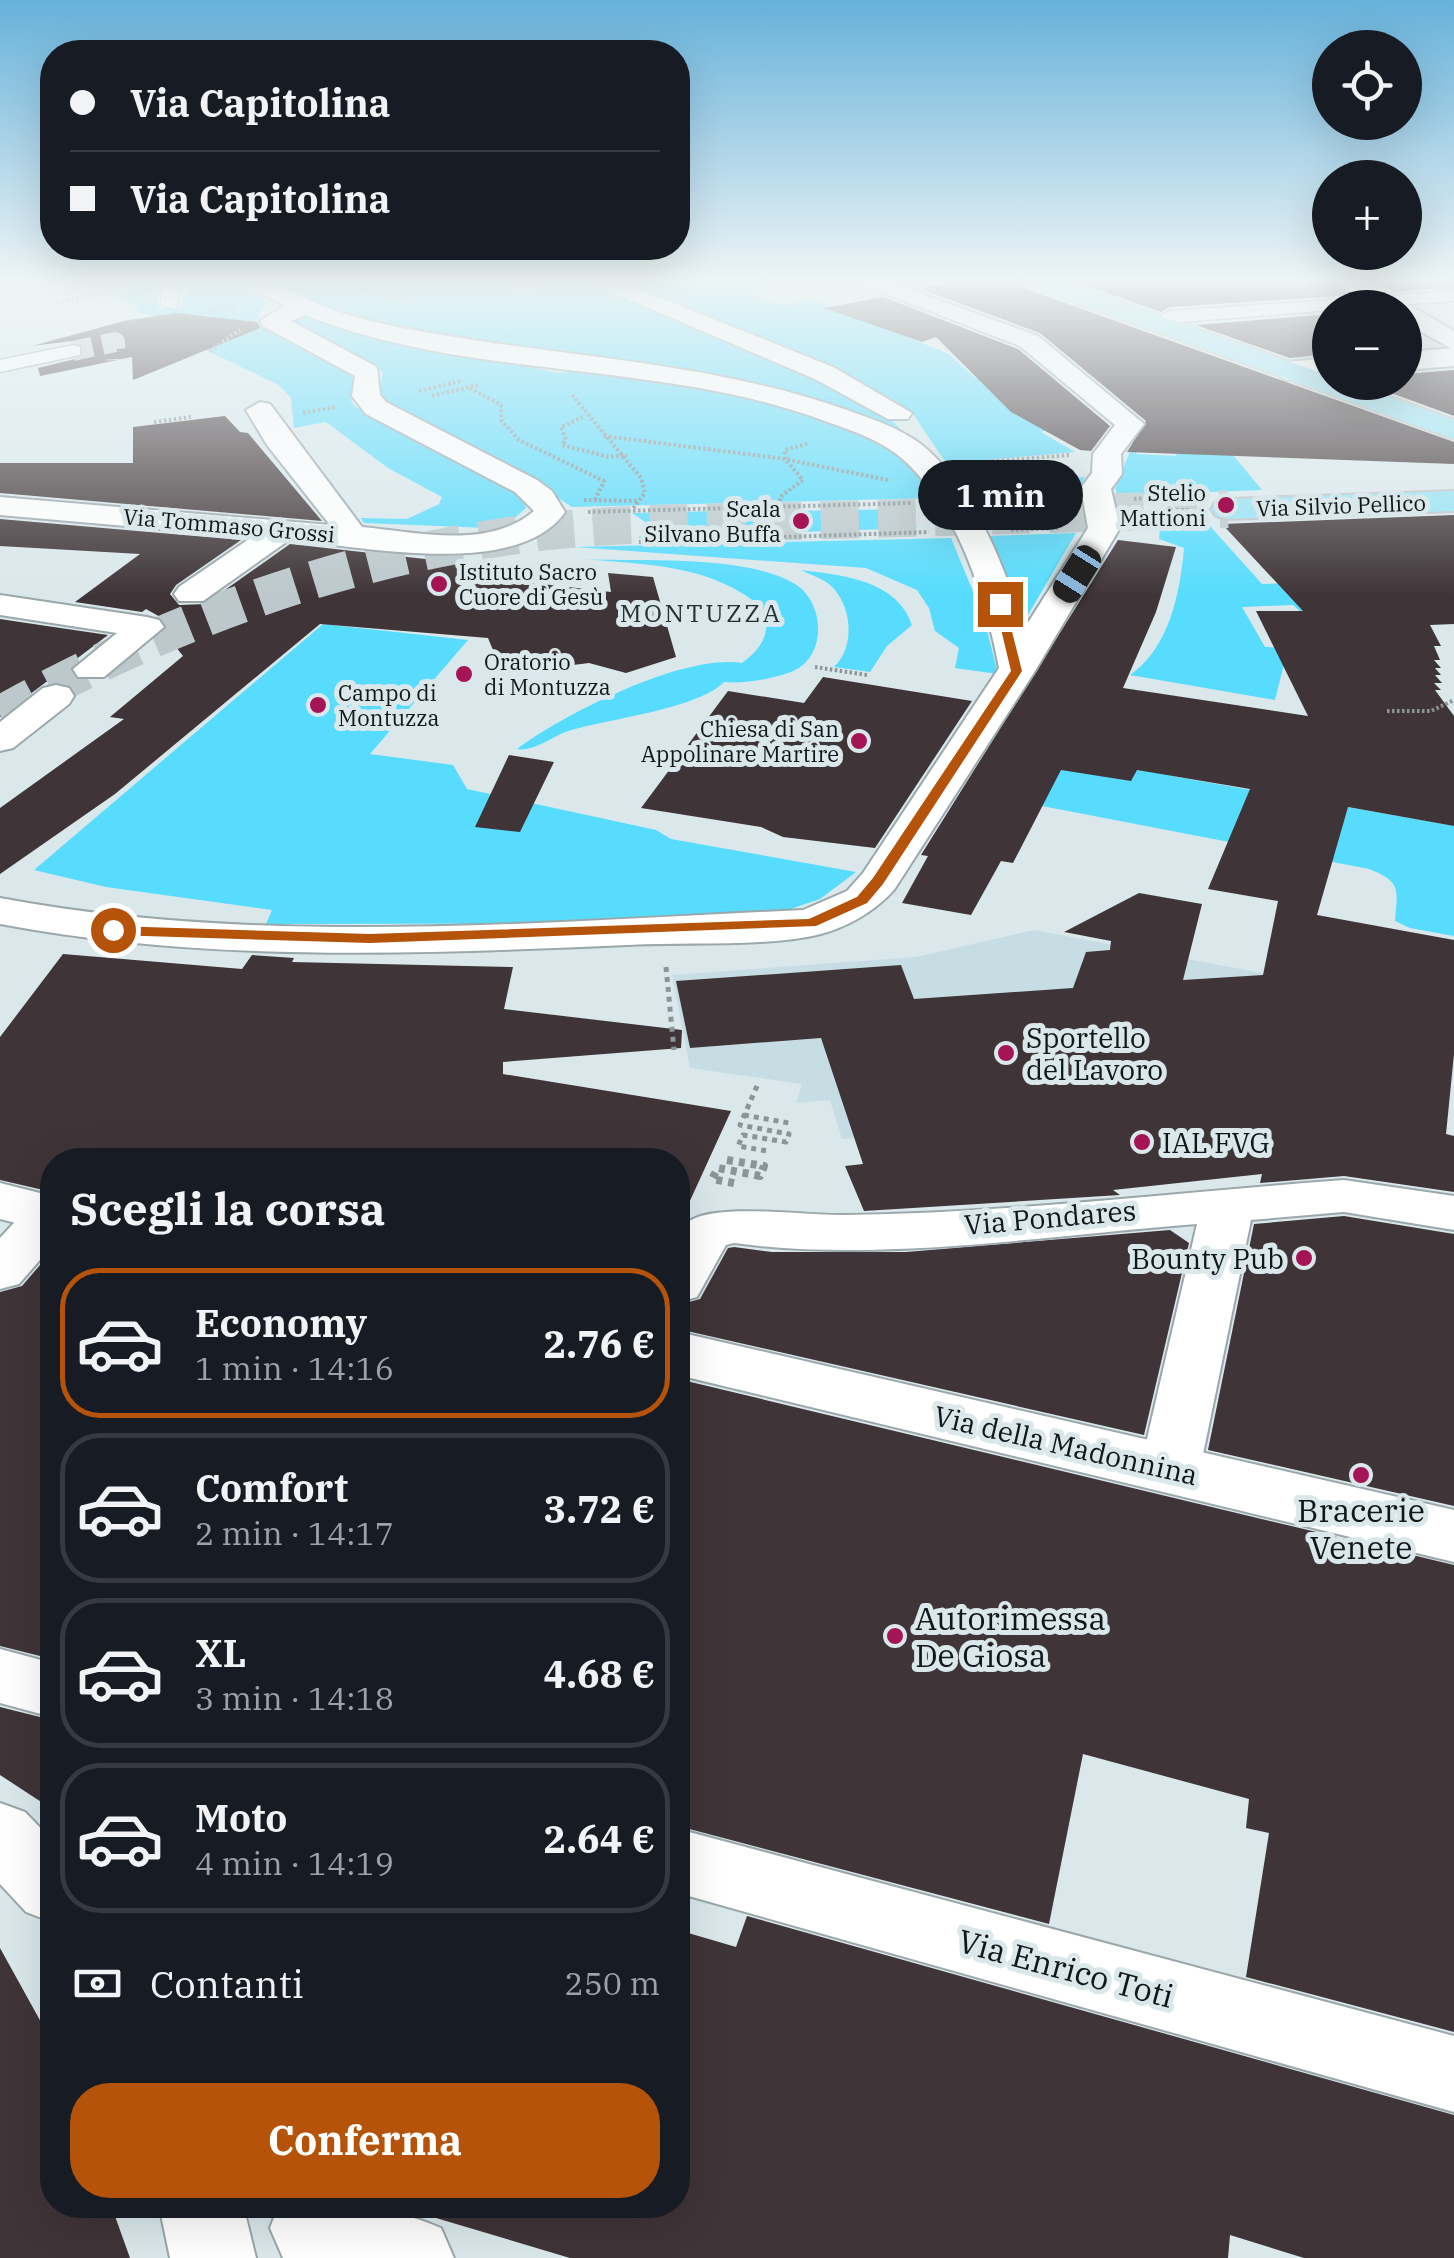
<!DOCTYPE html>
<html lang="it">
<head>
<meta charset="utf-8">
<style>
  body { margin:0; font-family:"IBM Plex Serif",serif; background:#20242c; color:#f1f3f6; height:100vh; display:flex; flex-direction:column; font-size:38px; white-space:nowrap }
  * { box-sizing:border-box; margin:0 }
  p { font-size:32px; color:#9ea1a6 }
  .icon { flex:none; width:55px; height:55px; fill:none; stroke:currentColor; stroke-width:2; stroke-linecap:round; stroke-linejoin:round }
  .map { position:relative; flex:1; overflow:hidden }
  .sheet { position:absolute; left:40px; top:1148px; width:650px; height:1070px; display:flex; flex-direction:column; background:#171b24; border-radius:40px; box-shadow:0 10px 40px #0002 }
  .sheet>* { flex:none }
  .guide { position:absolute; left:40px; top:40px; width:650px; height:220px; border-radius:40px; box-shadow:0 10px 40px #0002; display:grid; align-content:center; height:220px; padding:0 30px; background:#171b24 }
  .tools { position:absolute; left:1312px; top:30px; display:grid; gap:20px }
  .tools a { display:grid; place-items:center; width:110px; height:110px; border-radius:50%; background:#171b24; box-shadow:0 10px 40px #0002; font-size:50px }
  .end { position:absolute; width:45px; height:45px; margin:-22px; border:12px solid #b45309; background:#fff; box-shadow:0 0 0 5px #fff }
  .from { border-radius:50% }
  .bubble { position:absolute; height:70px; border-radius:35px; background:#171b24; box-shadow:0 10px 40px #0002; font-size:32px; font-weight:800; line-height:70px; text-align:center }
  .car { position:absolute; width:30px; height:60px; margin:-30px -15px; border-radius:12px; box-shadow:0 0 8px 2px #0007; background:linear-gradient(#222 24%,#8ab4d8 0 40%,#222 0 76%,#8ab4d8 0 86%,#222 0) }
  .guide b { display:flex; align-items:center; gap:35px; height:95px; font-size:38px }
  .guide b+b { border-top:2px solid #363941 }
  .guide i { width:25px; height:25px; background:#f1f3f6 }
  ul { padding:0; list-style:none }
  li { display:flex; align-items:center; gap:30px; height:150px; margin:0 20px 15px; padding:0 10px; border:5px solid #363941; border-radius:40px }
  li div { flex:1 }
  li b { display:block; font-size:38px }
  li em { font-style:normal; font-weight:800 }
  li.selected { border-color:#b45309 }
  li>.icon { width:90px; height:90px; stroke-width:1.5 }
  h2 { padding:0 30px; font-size:45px; line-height:120px }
  .pay { display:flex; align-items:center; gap:25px; height:110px; padding:0 30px; font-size:38px }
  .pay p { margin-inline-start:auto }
  .action { display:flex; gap:20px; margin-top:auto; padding:20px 30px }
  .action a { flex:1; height:115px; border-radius:40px; background:#b45309; color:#fff; font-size:40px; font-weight:800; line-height:115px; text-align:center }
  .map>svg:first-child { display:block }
</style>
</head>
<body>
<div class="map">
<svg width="1454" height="2258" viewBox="0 0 1454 2258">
  <rect width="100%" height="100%" fill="#dae8ec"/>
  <path fill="#c7dde4" d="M 1034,930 L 1414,1002 L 1454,1022 L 1447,1127 L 1340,1106 L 842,1139 L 830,1100 L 796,1103 L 802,1084 L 690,1068 L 672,975 L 916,957 Z"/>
  <g fill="#57dcfd">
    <path d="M 135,280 L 159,280 L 158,292 L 150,295 L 158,297 L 158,308 L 180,308 L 188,291 L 183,280 L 233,280 L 267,302 L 256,321 L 351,375 L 357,384 L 351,401 L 356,407 L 501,483 L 523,497 L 526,508 L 508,524 L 488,528 L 364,523 L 361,518 L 407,519 L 439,504 L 442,497 L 388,468 L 326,422 L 294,428 L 291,398 L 279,385 L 206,350 L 228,321 C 198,307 161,325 134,310 L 140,306 L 116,297 L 132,287 Z"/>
    <path d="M 270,280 L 481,280 L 520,292 L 580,280 L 843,386 L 885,413 L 906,435 C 858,416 811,395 761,385 C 651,363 538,356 428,333 C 372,322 318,312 270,280 Z"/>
    <path d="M 607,280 L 738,280 L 760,289 L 747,293 L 783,306 L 813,299 L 949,354 L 975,378 L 1001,377 L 1055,428 L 1041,432 L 1075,452 L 962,462 L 987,482 L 1085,477 L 1079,494 L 969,497 L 913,414 L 878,391 Z"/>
    <path d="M 304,312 L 556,373 L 585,371 C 680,386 814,398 897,451 C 914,462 925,481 936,498 L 572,507 L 522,474 L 394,409 L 379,395 L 383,372 L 284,320 Z"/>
    <path d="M 1133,444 L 1137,454 L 1176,456 L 1174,448 L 1228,449 L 1262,490 L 1135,495 L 1121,507 L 1115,488 Z"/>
    <path d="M 1076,504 L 1081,522 L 980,526 L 970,507 Z"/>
    <path d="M 908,509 L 917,528 L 739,534 L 734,512 Z"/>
    <path d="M 718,511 L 722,535 L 638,538 L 651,526 L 632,513 Z"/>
    <path d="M 1210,526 L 1262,584 L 1316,582 L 1340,610 L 1301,612 L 1293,605 L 1242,607 L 1265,647 L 1288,648 L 1275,700 L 1130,675 C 1169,648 1180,594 1184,548 L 1159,539 L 1160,528 Z"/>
    <path d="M 1076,533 L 1025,620 L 989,536 Z"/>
    <path d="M 951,538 L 984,618 L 998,674 L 955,668 L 959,648 L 935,631 L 929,608 L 917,590 L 866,568 L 575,547 Z"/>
    <path d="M 583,559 C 642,562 745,554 795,584 C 825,602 828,658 791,672 C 771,679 745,684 724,682 C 698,709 607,719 568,731 C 551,737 534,752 517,749 C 566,713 682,654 742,663 C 762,648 769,636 766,611 C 714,564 649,565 583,559 Z"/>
    <path d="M 801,570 C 842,575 897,580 912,625 L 887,646 L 870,672 L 834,667 C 856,647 852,604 830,585 C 822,578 810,575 801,570 Z"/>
    <path d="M 323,624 L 468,640 L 370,754 L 453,765 L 467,789 L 656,830 L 671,839 L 856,872 L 820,899 L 770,916 L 667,923 L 266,924 L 272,910 L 106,887 L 34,870 Z"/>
    <path d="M 1034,708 L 1172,776 L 1449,825 L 1454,807 L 1454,936 L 1410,928 L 1395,921 C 1397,891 1403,882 1369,869 L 1042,806 Z"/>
  </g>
  <g fill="#3f3437">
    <path d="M 967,280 L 1019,280 L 1026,289 L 1454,442 L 1454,464 L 1127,452 L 1146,421 L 1040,333 L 921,289 Z"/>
    <path d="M 1071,280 L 1333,280 L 1352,295 L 1169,307 L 1161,312 Z"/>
    <path d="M 1373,280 L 1454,280 L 1454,287 L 1394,292 Z"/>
    <path d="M 883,297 L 1018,349 L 1110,426 L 1091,451 L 1080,450 L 1011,412 L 936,337 L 922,342 L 824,308 Z"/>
    <path d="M 176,313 L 257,322 L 260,328 L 133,380 L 132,357 L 40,376 L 38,368 L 83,357 L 84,347 L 72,341 L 32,346 L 124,321 Z"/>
    <path d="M 1330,314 L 1330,354 L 1290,358 L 1196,325 Z"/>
    <path d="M 1454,370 L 1454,416 L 1361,382 L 1405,382 L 1405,374 Z"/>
    <path d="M 225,416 L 240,432 L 248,433 L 322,521 L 0,493 L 0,463 L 133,463 L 133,427 Z"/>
    <path d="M 1454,515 L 1454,624 L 1430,625 L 1441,646 L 1434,646 L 1440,660 L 1434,660 L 1441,668 L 1435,668 L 1441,675 L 1435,675 L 1442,683 L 1434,683 L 1441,690 L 1435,690 L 1454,716 L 1454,826 L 1348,807 L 1317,915 L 1454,940 L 1454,1054 L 1446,1134 L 1454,1136 L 1454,1192 L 1344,1176 L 1260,1183 L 1262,1174 L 1113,1190 L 1120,1195 L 864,1211 L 845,1166 L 863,1164 L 821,1038 L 690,1048 L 676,981 L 901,965 L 914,999 L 1073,988 L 1086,952 L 1110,950 L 1111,941 L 1064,932 L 1139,893 L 1202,904 L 1183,980 L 1263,975 L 1278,901 L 1208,889 L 1250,789 L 1137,770 L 1131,781 L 1061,770 L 1013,863 L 1001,861 L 971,915 L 902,903 L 928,856 L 921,855 L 1118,540 L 1176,547 L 1156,612 L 1123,688 L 1308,716 L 1256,611 L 1303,611 L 1222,524 Z"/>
    <path d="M 0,519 L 241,540 L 176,585 L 170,594 L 179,605 L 205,604 L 290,544 L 497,567 L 491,578 L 611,592 L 608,573 L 653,577 L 676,657 L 626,673 L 589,663 L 503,674 L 488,638 L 320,624 L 115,794 L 0,874 L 0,808 L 124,719 L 110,717 L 183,656 L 164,632 L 168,627 L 162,618 L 146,609 L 142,612 L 75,602 L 140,554 L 0,546 Z"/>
    <path d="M 0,619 L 40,625 L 108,635 L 0,717 Z"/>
    <path d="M 823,677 L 972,701 L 875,848 L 783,837 L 761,827 L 641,808 L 728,691 L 804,703 Z"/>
    <path d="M 509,755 L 554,762 L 520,832 L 475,827 Z"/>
    <path d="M 63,954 L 242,969 L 252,955 L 294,958 L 292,962 L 513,967 L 504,1009 L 682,1030 L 681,1048 L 503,1062 L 503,1074 L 731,1111 L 678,1227 L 678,1160 L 52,1160 L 52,1192 L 0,1180 L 0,1037 Z"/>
    <path d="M 1344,1216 L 1454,1234 L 1454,1506 L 1208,1450 L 1254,1224 Z"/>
    <path d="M 1170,1230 L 1189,1243 L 1144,1435 L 678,1329 L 678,1305 L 700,1299 L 728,1248 L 734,1247 L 772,1252 L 906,1252 Z"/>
    <path d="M 52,1251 L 52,1659 L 0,1646 L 0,1292 L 22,1286 Z"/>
    <path d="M 678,1379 L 1454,1565 L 1454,2032 L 1246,1977 L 1269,1833 L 1246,1828 L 1249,1799 L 1083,1754 L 1049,1924 L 678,1826 Z"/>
    <path d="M 0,1707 L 52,1720 L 52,1809 L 0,1775 Z"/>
    <path d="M 747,1916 L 1454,2115 L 1454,2258 L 1304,2258 L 1230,2235 L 1228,2258 L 570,2258 L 426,2215 L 428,2205 L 678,2205 L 678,1930 L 736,1947 Z"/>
    <path d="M 0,1948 L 52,2042 L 52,2205 L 111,2205 L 130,2258 L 0,2258 Z"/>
  </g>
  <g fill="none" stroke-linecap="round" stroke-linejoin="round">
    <path stroke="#bcc8cc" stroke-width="20" stroke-dasharray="20 10" stroke-linecap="butt" d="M 73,351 L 115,342 L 116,360"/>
    <path stroke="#bcc8cc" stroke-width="38" stroke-dasharray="38 19" stroke-linecap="butt" d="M 0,715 C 157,627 324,564 503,537 C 600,522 699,523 797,521 C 941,517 1084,513 1228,509"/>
    <defs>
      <g id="pedestrian">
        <path d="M 163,280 L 181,280 L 176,309 L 161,305 Z"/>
        <path d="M 1454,291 L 1454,301 L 1397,305 L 1388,300 L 1397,295 Z"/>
        <path d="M 1375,297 L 1381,298 L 1381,306 L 1169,323 L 1160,317 L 1169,311 Z"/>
        <path d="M 73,345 L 80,347 L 80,355 L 0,372 L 0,360 Z"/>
      </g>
      <g id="minor">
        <path d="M 242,280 C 277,280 301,298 334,310 C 367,322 402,328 437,334 C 574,358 715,363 847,410 C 872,419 900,428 922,445 C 974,487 1005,567 1024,629 L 1088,528 L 1081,488 L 1092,473 L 1093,454 L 1115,425 L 1020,346 L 850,280 L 884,280 L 1038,336 L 1144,424 L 1121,454 L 1122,474 L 1111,489 L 1120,528 L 1035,671 L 894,890 C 874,912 846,928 817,935 C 764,947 684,942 628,945 C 420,954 205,963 0,924 L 0,898 C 261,947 540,922 803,910 L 847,891 L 863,873 L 999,668 C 986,599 958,511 906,462 C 884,441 853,431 825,421 C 658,359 470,381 305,315 L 291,321 L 377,367 L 380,395 L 386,402 L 537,480 L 552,491 L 565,512 C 518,580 360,546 289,540 L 203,601 L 179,601 L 174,594 L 179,587 L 252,537 L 0,515 L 0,497 L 330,525 L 267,445 L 246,410 L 260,402 L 270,404 L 362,527 C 417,532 488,550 534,511 L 515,492 L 366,414 L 352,396 L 355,376 L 263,326 L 260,321 L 284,306 Z"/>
        <path d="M 583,280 L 616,280 L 833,367 L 912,413 L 908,419 L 888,419 L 815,379 Z"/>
        <path d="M 1337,280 L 1366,280 L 1454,331 L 1454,350 L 1405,323 L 1405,308 L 1378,308 Z"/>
        <path d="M 0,595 L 147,617 L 159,620 L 164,627 L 104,677 L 78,677 L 73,669 L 117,633 L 0,615 Z"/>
        <path d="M 56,685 L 69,688 L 74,696 L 69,704 L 13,748 L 0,751 L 0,722 L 43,688 Z"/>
        <path d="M 1344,1180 L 1454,1196 L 1454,1230 L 1344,1212 L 1251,1220 L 1200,1469 L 1191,1485 L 1170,1491 L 1149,1485 L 1140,1469 L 1197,1224 C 1049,1235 880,1263 734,1243 L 726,1245 L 697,1297 L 678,1302 C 678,1281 669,1236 688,1222 C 715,1202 807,1216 845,1215 C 1011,1213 1179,1192 1344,1180 Z"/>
        <path d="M 52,1197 L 52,1246 L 19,1284 L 0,1289 L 0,1238 L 33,1202 Z"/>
        <path d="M 0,1649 L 52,1663 L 52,1717 L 0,1703 Z"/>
        <path d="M 0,1803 L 25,1812 L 52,1840 L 52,1922 L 26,1912 L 0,1884 Z"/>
        <path d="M 678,1829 L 1454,2036 L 1454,2112 L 678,1893 Z"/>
        <path d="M 159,2205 L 243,2205 L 256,2258 L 170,2258 Z"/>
        <path d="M 279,2205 C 344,2205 380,2202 441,2228 L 454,2258 L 283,2258 L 270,2228 Z"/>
      </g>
      <g id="tertiary">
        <path d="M 1454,348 L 1454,366 L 1405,370 L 1405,352 Z"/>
        <path d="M 1330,358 L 1330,376 L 1286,380 L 1272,371 L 1286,362 Z"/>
        <path d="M 0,1183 L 52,1196 L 52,1232 L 0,1219 Z"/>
        <path d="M 678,1332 L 1454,1510 L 1454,1562 L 678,1375 Z"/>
      </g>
      <g id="primary">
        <path d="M 1023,280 L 1060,280 L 1330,376 L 1330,382 L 1349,382 L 1454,420 L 1454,439 L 1027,285 Z"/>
        <path d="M 1454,491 L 1454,511 L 1228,519 L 1216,516 L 1211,509 L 1216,502 L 1228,499 Z"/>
      </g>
    </defs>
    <use href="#pedestrian" stroke="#9aa7ab" stroke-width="3"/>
    <use href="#minor" stroke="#9aa7ab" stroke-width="4"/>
    <use href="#tertiary" stroke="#9aa7ab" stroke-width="4"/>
    <use href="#primary" stroke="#c1c2c3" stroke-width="4"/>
    <g stroke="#8a9598" stroke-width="4" stroke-dasharray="2.5 2.5" stroke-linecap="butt">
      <path d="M 361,289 L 407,300"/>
      <path d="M 52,304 L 129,287 L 133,280"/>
      <path d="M 203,312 L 237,307"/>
      <path d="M 210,351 L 240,330"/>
      <path d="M 470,388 L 501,405 L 501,420 L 519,440 L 604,481 L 594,502"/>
      <path d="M 419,391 L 460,381"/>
      <path d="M 572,395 L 641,478 L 645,493 L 632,510"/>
      <path d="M 432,396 L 478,385"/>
      <path d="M 303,413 L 335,407"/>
      <path d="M 583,417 L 561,427 L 566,440 L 562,445 L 609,457 L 627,455"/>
      <path d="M 154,422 L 191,417"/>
      <path d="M 604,436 L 785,459 L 888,480"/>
      <path d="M 972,463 L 1069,455"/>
      <path d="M 1134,499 L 1164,496 L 1173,510 L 1189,510"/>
      <path d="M 584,500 L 639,501"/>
      <path d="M 994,501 L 1062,499"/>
      <path d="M 779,506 L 780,497 L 803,480 L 785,459 L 785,450 L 810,443"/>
      <path d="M 725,508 L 730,538"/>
      <path d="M 588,512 L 911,503"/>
      <path d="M 1141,520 L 1182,524 L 1174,511"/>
      <path d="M 1011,530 L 1059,528"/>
      <path d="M 639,542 L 929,532"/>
      <path d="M 815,667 L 867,675"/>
      <path d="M 1387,711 L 1431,711 L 1454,700"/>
    </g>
    <g stroke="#8a9598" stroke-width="5" stroke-dasharray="5 5" stroke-linecap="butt">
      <path d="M 666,967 L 674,1050"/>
      <path d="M 757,1086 L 740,1125 L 789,1134 L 786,1142 L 743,1135 L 738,1146 L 767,1151"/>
      <path d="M 744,1115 L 789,1123"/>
    </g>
    <path stroke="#8a9598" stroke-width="8" stroke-dasharray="6 6" stroke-linecap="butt" d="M 727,1160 L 764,1166 L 760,1176 L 718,1168 L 712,1179 L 739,1184"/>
    <use href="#pedestrian" fill="#fff" fill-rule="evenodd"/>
    <use href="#minor" fill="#fff" fill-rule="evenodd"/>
    <use href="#tertiary" fill="#fff" fill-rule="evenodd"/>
    <use href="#primary" fill="#95e2f4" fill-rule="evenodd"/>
  </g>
  <linearGradient id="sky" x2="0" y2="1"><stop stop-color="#66b1da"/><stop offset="0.47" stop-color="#eef5f6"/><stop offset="1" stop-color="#eef5f6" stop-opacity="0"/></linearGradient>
  <rect width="1454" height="596" fill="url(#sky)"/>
  <path fill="#b45309" d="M 1000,601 L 1005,604 L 1022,671 L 883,884 L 867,903 L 816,926 L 370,943 L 113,935 L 106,930 L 113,926 L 370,934 L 809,919 L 857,897 L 873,878 L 1011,671 L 995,604 Z"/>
  <g fill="#a51556" stroke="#dae8ec" stroke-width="4">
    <circle cx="1226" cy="505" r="10"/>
    <circle cx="801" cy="521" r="10"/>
    <circle cx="439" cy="584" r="10"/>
    <circle cx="464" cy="674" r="10"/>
    <circle cx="318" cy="705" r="10"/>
    <circle cx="859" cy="741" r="10"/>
    <circle cx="1006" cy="1053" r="10"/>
    <circle cx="1142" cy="1142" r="10"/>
    <circle cx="1304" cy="1258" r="10"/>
    <circle cx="1361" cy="1475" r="10"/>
    <circle cx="895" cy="1636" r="10"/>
  </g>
  <g text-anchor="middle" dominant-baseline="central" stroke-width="10" stroke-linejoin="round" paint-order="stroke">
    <g font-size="22" fill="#111617" stroke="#dae8ec" text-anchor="end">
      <text x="1206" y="492">Stelio<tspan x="1206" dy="25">Mattioni</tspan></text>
      <text x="781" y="508">Scala<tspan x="781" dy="25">Silvano Buffa</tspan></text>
      <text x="459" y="571" text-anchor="start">Istituto Sacro<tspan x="459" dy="25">Cuore di Gesù</tspan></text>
      <text x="484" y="661" text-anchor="start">Oratorio<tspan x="484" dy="25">di Montuzza</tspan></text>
      <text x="338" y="692" text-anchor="start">Campo di<tspan x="338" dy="25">Montuzza</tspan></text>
      <text x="839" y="728">Chiesa di San<tspan x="839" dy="25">Appolinare Martire</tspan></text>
    </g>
    <g font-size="22" fill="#111617" stroke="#dae8ec">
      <text transform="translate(1341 505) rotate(-2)">Via Silvio Pellico</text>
      <text transform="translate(229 525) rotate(5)">Via Tommaso Grossi</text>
    </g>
    <g font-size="25" letter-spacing="2.5" fill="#263134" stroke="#dae8ec">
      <text x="701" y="612">MONTUZZA</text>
    </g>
    <g font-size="28" fill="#111617" stroke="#dae8ec" text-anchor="start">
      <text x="1026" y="1037">Sportello<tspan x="1026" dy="32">del Lavoro</tspan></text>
      <text x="1162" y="1142">IAL FVG</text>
      <text x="1284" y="1258" text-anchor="end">Bounty Pub</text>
    </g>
    <g font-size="28" fill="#111617" stroke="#dae8ec">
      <text transform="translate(1050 1217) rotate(-5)">Via Pondares</text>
      <text transform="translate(1066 1445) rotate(13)">Via della Madonnina</text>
    </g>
    <g font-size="32" fill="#111617" stroke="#dae8ec">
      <text x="1361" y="1510">Bracerie<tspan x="1361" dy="37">Venete</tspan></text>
      <text x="915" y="1618" text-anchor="start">Autorimessa<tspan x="915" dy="37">De Giosa</tspan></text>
    </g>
    <g font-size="32" fill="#111617" stroke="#dae8ec">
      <text transform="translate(1066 1968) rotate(15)">Via Enrico Toti</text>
    </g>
  </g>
</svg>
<div class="tools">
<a><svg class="icon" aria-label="locate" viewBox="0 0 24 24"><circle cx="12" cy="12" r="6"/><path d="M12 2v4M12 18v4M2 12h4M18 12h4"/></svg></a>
<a>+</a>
<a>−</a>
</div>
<i class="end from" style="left:113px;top:930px"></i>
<i class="end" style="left:1000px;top:604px"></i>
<div class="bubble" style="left:918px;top:460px;width:165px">1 min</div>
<i class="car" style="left:1077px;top:574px;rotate:212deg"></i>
<div class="guide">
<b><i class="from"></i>Via Capitolina</b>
<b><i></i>Via Capitolina</b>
</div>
<section class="sheet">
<h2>Scegli la corsa</h2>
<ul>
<li class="selected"><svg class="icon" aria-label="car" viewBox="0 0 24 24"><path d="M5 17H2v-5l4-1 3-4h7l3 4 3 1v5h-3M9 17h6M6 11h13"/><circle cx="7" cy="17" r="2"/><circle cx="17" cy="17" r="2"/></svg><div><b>Economy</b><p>1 min · 14:16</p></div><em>2.76 €</em></li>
<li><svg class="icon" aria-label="car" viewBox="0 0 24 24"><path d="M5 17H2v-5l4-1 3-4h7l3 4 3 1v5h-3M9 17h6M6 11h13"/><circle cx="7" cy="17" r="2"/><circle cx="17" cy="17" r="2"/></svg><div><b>Comfort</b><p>2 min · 14:17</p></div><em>3.72 €</em></li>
<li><svg class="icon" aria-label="car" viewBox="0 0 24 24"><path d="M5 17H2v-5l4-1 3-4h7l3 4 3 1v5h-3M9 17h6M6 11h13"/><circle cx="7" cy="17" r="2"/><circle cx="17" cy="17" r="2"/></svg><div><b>XL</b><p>3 min · 14:18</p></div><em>4.68 €</em></li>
<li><svg class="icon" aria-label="car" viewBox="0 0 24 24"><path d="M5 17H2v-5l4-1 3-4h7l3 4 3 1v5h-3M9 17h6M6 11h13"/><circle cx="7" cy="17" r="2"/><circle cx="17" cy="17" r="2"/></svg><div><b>Moto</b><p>4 min · 14:19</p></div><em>2.64 €</em></li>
</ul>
<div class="pay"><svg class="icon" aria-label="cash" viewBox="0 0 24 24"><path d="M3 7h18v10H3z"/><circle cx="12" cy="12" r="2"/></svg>Contanti<p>250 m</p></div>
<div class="action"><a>Conferma</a></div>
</section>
</div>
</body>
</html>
